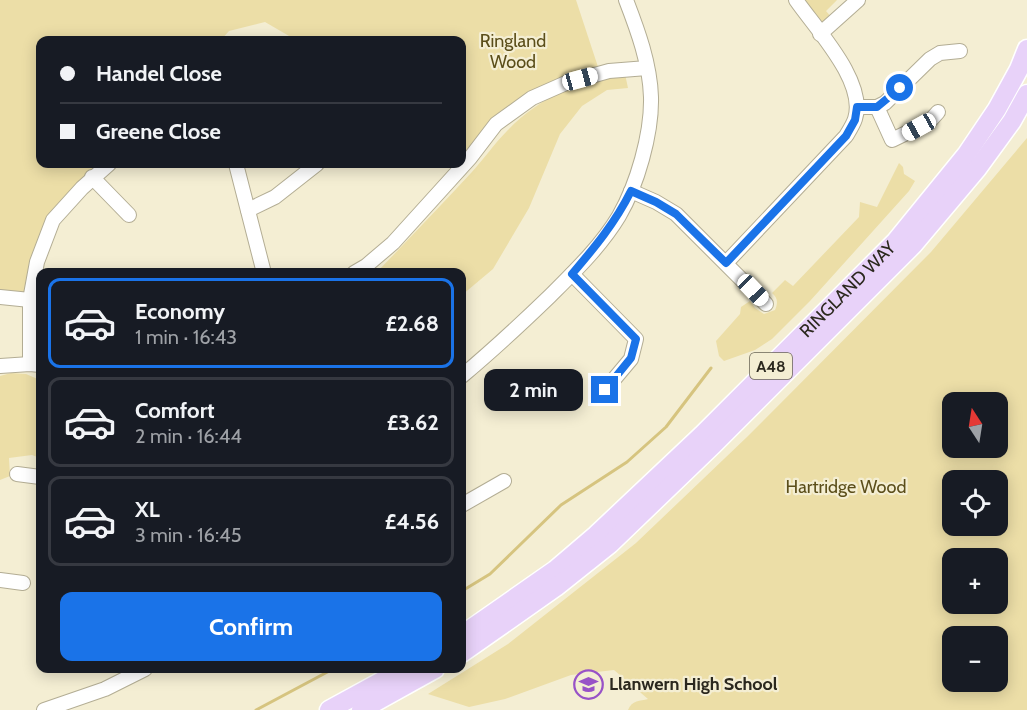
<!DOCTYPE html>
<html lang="en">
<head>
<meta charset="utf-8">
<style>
  body { margin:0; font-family:Cabin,sans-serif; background:#20242c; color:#f1f3f6; height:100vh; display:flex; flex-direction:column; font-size:22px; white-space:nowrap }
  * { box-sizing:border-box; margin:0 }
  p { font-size:20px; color:#9ea1a6 }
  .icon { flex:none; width:33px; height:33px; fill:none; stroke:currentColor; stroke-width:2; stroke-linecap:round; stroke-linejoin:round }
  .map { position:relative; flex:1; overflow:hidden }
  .sheet { position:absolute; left:36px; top:268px; width:430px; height:405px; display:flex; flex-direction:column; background:#171b24; border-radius:12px; box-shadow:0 3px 15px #0003 }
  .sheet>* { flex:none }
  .banner { position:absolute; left:36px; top:36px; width:430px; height:132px; border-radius:12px; box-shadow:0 3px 15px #0003; display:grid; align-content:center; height:132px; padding:0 24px; background:#171b24 }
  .needle { width:39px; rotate:348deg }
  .fabs { position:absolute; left:942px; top:392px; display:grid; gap:12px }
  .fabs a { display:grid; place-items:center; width:66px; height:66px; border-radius:12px; background:#171b24; box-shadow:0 3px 15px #0003; font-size:30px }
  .end { position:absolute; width:27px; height:27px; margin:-14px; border:8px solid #1a73e8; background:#fff; box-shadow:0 0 0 3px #fff }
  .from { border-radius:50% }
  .bubble { position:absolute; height:42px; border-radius:12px; background:#171b24; box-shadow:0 3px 15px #0003; font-size:20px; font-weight:800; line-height:42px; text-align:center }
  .car { position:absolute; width:18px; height:36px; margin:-18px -9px; border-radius:8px; box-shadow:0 0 4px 2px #0007; background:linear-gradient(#fff 24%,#345 0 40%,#fff 0 76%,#345 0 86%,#fff 0) }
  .banner b { display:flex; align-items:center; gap:21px; height:57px; font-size:22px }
  .banner b+b { border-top:2px solid #363941 }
  .banner i { width:15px; height:15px; background:#f1f3f6 }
  ul { padding:10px 0 0; list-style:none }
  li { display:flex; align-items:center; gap:18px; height:90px; margin:0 12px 9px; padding:0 12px; border:3px solid #363941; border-radius:12px }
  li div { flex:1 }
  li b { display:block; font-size:22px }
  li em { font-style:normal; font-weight:800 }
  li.selected { border-color:#1a73e8 }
  li>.icon { width:54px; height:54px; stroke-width:1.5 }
  .cta { display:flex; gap:12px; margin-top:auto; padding:12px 24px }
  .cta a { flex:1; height:69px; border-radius:12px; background:#1a73e8; color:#fff; font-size:24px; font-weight:800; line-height:69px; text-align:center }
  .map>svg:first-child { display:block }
</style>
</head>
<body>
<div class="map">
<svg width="1027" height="710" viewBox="0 0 1027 710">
  <rect width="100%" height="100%" fill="#f4eed3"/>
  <g fill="#ecdea7" fill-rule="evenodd">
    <path d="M 0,0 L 576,0 L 600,73 L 532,98 L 462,160 L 462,40 L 296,40 L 265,22 L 229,31 L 221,40 L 40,40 L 40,164 L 109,164 L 53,220 L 30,300 L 0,297 Z"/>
    <path d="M 800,0 L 837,0 L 826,11 L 832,18 L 820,22 Z"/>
    <path d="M 625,74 L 628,88 L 607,90 L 582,106 L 560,134 L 529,208 L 493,269 L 462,295 L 462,273 L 376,273 C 408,240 440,206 471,173 C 484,159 494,144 507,131 C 538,98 580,80 625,74 Z"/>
    <path d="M 1027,138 L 1027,710 L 628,710 C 632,700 640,701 648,699 L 614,670 L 571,675 L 505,699 L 469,707 L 428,694 L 508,644 L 636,543 L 747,437 L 931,252 ZM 952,402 L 998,402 L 998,447 L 952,447 ZM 952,480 L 998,480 L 998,525 L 952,525 ZM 952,558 L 998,558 L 998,603 L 952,603 ZM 952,636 L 998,636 L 998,681 L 952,681 Z"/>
    <path d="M 899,163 L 903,167 L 904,174 L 915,181 L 909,191 L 810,301 L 772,339 L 755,350 L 724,361 L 719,356 L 716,341 L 740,314 L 741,307 L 750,301 L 755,308 L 764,314 L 775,310 C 778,303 778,298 772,293 L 785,280 L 793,286 L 859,217 L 860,202 L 877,207 Z"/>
    <path d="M 11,373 L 26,374 L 40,380 L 40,458 L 32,455 L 9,458 L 10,476 L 0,480 L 0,376 Z"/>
  </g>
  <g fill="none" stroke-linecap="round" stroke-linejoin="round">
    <g stroke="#d6c47f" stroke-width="3">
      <path d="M 462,591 L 490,574 L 561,505 L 627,462 L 666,427 L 711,368"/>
      <path d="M 256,710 L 333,669"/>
    </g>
    <defs>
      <g id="minor">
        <path d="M 820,34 L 858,0"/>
        <path d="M 857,107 L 877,107 L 885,103 L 930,59 L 940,53 L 960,51"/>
        <path d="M 877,107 L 892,140 L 929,122 L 938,112"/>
        <path d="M 236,164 L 264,273"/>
        <path d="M 92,177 L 129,215"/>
        <path d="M 631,191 L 656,202 L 676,214 L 766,304"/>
        <path d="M 248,210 L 275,197 L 317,164"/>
        <path d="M 726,263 L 846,136 C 849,131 853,125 855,119 C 867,82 816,29 796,0"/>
        <path d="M 354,273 L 366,266 L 393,243 L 470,158 L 496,124 L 532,98 L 566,83 L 609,71 L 647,68"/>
        <path d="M 572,274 L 636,339 L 631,359 L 605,390"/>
        <path d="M 0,297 L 30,300"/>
        <path d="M 30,364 L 30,300 L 37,262 L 53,220 L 82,188 L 109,164"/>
        <path d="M 0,366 L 30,364 L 40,365"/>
        <path d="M 462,376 C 493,350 521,324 550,296 C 575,271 601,246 619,216 C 637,185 652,134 651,97 C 650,64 638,31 626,0"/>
        <path d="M 17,474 L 40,477"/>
        <path d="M 462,505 L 504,481"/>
        <path d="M 0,580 L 23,583"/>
        <path d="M 44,710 L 105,689 L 145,669"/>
      </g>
      <g id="major">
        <path id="s1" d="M 462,635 L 555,570 L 596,535 L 702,435 L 896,241 L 966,155 L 997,109 L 1019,69 L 1027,49"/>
        <path d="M 462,653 L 556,587 L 610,544 L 713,445 L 913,245 L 977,169 L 1012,121 L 1027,94"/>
        <path d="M 329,710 L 404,669"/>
        <path d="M 361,710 L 435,669"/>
      </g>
    </defs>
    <use href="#minor" stroke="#b3ad94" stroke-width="16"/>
    <use href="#major" stroke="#fff" stroke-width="21"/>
    <use href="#minor" stroke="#fff" stroke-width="14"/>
    <use href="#major" stroke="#e8d2f9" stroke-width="18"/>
  </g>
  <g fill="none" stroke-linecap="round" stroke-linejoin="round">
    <path stroke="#1a73e8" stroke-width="8" d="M 605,390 L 631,358 L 636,339 L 572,274 C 595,247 615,223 631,191 L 656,202 L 676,214 L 726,263 L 846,136 L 855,120 L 857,107 L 877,107 L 900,88"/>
  </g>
  <defs>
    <symbol id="school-ring" viewBox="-11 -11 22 22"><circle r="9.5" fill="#f4eed3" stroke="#9852c7" stroke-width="1.5"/><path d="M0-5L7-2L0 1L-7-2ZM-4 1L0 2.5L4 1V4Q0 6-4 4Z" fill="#9852c7"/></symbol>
  </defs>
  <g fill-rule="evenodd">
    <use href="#school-ring" x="572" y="668" width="33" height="33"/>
  </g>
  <g text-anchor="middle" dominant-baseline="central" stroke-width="4.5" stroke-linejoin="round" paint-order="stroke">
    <rect fill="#f4eed3" stroke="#676354" stroke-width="1.5" x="750" y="353" width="42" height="26" rx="4.5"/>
    <g font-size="16" font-weight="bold" fill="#2b281e">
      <text x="771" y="366">A48</text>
    </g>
    <g font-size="18" fill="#5b4e1a" stroke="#f4eed3">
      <text x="513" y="41">Ringland<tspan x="513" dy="21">Wood</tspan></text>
      <text x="846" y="487">Hartridge Wood</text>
    </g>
    <g font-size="18" fill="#2b281e" stroke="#f4eed3">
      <text stroke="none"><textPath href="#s1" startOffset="519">RINGLAND WAY</textPath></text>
    </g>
    <g font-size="18" font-weight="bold" fill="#2b281e" stroke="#f4eed3" text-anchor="start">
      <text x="609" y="684">Llanwern High School</text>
    </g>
  </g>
</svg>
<div class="fabs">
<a><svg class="needle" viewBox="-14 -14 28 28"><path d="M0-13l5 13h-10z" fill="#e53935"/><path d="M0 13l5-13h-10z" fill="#9ea1a6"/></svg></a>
<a><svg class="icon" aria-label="locate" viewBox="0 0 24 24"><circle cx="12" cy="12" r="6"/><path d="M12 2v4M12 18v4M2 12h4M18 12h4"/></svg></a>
<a>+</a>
<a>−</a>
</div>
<i class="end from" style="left:900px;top:88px"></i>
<i class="end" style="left:605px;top:390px"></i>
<div class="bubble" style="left:484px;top:369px;width:99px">2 min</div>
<i class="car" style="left:580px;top:79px;rotate:75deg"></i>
<i class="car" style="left:919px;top:127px;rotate:241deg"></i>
<i class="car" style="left:753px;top:290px;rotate:136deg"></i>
<div class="banner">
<b><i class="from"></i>Handel Close</b>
<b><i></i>Greene Close</b>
</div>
<section class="sheet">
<ul>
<li class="selected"><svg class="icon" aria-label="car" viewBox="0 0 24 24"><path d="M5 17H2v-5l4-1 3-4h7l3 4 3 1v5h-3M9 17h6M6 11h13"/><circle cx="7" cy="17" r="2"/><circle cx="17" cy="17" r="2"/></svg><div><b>Economy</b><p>1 min · 16:43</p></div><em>£2.68</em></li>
<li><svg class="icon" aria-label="car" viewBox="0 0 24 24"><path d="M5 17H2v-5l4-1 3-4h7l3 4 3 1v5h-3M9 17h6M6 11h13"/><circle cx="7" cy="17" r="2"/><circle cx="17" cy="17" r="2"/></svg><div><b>Comfort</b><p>2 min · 16:44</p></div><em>£3.62</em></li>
<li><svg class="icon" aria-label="car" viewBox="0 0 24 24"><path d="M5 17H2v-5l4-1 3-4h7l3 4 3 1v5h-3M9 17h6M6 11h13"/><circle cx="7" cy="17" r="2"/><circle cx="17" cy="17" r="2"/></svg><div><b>XL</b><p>3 min · 16:45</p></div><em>£4.56</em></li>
</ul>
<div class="cta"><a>Confirm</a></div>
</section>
</div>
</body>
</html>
